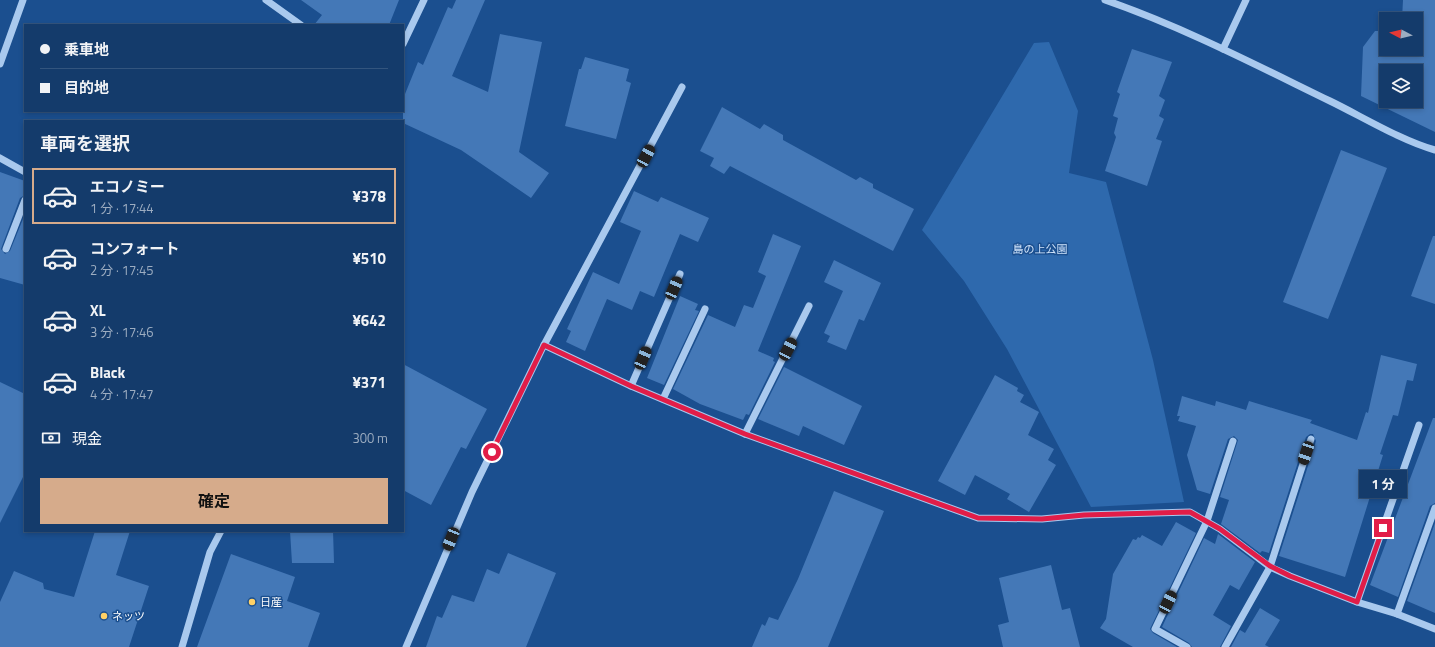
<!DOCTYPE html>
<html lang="ja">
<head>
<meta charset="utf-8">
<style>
  body { margin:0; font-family:"Titillium Web","Noto Sans JP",sans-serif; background:#1d4271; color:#f1f3f6; height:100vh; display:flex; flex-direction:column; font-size:15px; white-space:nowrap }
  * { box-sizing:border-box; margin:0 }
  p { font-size:13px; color:#9dadc1 }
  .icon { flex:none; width:22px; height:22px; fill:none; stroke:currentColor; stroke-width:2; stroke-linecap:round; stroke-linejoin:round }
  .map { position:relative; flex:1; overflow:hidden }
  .panel { position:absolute; left:24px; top:120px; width:380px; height:412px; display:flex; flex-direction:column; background:#143b6b; border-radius:0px; box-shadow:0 2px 6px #0003,0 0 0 1px #33557e }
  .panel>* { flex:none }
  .guide { position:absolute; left:24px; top:24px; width:380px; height:88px; border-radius:0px; box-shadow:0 2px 6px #0003,0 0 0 1px #33557e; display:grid; align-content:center; height:88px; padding:0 16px; background:#143b6b }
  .needle { width:26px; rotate:277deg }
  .fabs { position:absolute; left:1379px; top:12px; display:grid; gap:8px }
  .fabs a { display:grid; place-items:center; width:44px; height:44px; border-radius:0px; background:#143b6b; box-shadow:0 2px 6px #0003,0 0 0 1px #33557e; font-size:20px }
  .end { position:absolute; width:18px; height:18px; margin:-9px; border:5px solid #e11d48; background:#fff; box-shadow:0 0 0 2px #fff }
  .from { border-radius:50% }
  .bubble { position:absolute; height:28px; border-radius:0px; background:#143b6b; box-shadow:0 2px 6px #0003,0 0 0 1px #33557e; font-size:13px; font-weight:700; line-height:28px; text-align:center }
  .car { position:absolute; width:12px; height:24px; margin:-12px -6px; border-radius:5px; box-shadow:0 0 3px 1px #0007; background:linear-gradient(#222 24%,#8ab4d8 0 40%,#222 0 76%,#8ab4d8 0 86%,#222 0) }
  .guide b { display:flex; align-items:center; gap:14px; height:38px; font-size:15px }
  .guide b+b { border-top:1px solid #33557e }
  .guide i { width:10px; height:10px; background:#f1f3f6 }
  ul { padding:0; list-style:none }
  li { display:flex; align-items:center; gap:12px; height:56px; margin:0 8px 6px; padding:0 8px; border:2px solid transparent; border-radius:0px }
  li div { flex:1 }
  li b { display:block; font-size:15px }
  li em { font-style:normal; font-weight:700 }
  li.selected { border-color:#d6ab8b }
  li>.icon { width:36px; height:36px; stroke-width:1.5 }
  h2 { padding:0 16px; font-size:18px; line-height:48px }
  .pay { display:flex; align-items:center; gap:10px; height:44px; padding:0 16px; font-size:15px }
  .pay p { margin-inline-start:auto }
  .action { display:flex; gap:8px; margin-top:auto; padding:8px 16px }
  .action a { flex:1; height:46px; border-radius:0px; background:#d6ab8b; color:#111; font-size:16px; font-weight:700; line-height:46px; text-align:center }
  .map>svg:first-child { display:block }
</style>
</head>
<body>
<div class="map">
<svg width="1435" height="647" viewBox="0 0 1435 647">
  <rect width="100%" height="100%" fill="#1b4f8f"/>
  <path fill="#2e69ad" d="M 1049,42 L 1078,111 L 1069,173 L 1106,182 L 1153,360 L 1184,502 L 1091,507 L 1007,349 L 964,281 L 922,230 L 1034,43 Z"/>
  <g fill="#4478b7" fill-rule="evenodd">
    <path d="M 301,0 L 399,0 L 389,25 L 314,25 L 322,15 Z"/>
    <path d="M 456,0 L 485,0 L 452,76 L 488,92 L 500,34 L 542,42 L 519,152 L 549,173 L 531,198 L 461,150 L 403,123 L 403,99 L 418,62 L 423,65 L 448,7 L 452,9 Z"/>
    <path d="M 1403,0 L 1435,0 L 1435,132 L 1361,96 L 1363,47 L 1375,31 L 1386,31 L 1386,49 L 1416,49 L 1416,19 L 1402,19 ZM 1386,71 L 1416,71 L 1416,101 L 1386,101 Z"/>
    <path d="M 1132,49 L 1172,62 L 1159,96 L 1165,100 L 1159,116 L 1164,119 L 1156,139 L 1162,141 L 1147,186 L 1105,171 L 1116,137 L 1114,133 L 1118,118 L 1113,116 L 1120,94 L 1117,92 Z"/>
    <path d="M 585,57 L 629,69 L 626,81 L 631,83 L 616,139 L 565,126 L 579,69 L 581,69 Z"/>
    <path d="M 722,107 L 760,129 L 764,124 L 783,135 L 783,140 L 856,180 L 860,177 L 873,184 L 873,188 L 914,209 L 893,251 L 730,166 L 724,174 L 710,166 L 714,158 L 700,151 Z"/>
    <path d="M 1341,150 L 1387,168 L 1328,319 L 1283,302 Z"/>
    <path d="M 0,172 L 25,181 L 25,195 L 20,198 L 1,249 L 5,254 L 10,251 L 25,214 L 25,285 L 0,278 Z"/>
    <path d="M 634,191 L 658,202 L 661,197 L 709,218 L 698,242 L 680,234 L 654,297 L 640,291 L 632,310 L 607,299 L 585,351 L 566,342 L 571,331 L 567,329 L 593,272 L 619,284 L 641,231 L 620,222 Z"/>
    <path d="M 773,234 L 801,246 L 758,351 L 774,358 L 773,361 L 775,362 L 749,415 L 746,414 L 743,420 L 700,404 L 673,389 L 708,315 L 735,327 L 744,305 L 753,308 L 766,276 L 758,272 Z"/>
    <path d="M 1433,236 L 1435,236 L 1435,304 L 1411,296 Z"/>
    <path d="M 834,260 L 881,283 L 864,321 L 859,319 L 846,350 L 827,342 L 830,336 L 824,333 L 843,291 L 824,282 Z"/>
    <path d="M 680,296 L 698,304 L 695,310 L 699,311 L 664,385 L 647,378 Z"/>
    <path d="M 1381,355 L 1417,364 L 1413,381 L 1407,380 L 1398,416 L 1393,415 L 1380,454 L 1383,455 L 1345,577 L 1279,556 L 1316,441 L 1313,434 L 1310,434 L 1306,437 L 1269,553 L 1262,551 L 1260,553 L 1221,524 L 1229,500 L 1220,497 L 1238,440 L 1234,436 L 1228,439 L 1210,494 L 1197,490 L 1187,455 L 1196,426 L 1178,421 L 1180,416 L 1177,416 L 1182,396 L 1215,406 L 1216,401 L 1246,410 L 1249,401 L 1312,420 L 1310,423 L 1357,440 L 1366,412 L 1368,413 Z"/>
    <path d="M 403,364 L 487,409 L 466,449 L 461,447 L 431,505 L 403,490 Z"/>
    <path d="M 784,367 L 862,406 L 844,445 L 803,426 L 799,436 L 758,419 Z"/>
    <path d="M 995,375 L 1018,388 L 1017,391 L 1024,395 L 1020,402 L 1039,412 L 1028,435 L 1054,449 L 1048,460 L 1056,465 L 1029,512 L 1007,499 L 1010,494 L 975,475 L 965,495 L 938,481 Z"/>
    <path d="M 0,382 L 25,394 L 25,473 L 0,523 Z"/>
    <path d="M 1433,418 L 1435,418 L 1435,503 L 1430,506 L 1398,597 L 1370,585 Z"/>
    <path d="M 834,491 L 884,511 L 828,647 L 752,647 L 762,624 L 765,626 L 769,617 L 778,620 L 798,579 Z"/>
    <path d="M 1176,522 L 1196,533 L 1150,629 L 1153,633 L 1177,647 L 1133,647 L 1100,628 L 1106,619 L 1113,574 L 1133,539 L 1136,540 L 1138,537 L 1140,538 L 1142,535 L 1162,546 Z"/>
    <path d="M 1435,523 L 1435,613 L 1407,601 Z"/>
    <path d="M 95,531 L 130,531 L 116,575 L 149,586 L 129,647 L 0,647 L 0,602 L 14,571 L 43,583 L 44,589 L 74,597 Z"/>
    <path d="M 290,531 L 333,531 L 334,563 L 292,563 Z"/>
    <path d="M 1218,534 L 1255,562 L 1239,590 L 1230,585 L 1213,615 L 1231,626 L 1220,647 L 1192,647 L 1189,643 L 1162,627 L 1204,538 L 1215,544 Z"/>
    <path d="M 508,553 L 556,573 L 526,647 L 426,647 L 437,616 L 442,618 L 452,595 L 474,602 L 487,569 L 499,574 Z"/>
    <path d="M 231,554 L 295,577 L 287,601 L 320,613 L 308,647 L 197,647 Z"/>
    <path d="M 1051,565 L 1062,610 L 1070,608 L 1080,647 L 1003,647 L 998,625 L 1009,622 L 999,578 Z"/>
    <path d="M 1260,608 L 1280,620 L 1265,645 L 1269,647 L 1231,647 L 1240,630 L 1245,633 Z"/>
  </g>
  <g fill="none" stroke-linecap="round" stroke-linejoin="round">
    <g stroke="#a9c9ee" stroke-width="7">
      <path d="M 266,0 L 301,25"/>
      <path d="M 1105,0 C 1183,27 1256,65 1330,101 C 1361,116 1402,141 1435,150"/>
      <path d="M 403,44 L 424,0"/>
      <path d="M 1223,49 L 1246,0"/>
      <path d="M 0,64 L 23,0"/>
      <path d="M 0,158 L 25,172"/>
      <path d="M 6,249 L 25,200"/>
      <path d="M 544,345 L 682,87"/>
      <path d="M 631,386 L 680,274"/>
      <path d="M 663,399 L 705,309"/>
      <path d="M 745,434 L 809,306"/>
      <path d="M 1357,602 L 1419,425"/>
      <path d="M 1397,614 L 1435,508"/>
      <path d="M 182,647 L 210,552 L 221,531"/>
      <path d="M 406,647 L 472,492 L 544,345 L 631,386 L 745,434 L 978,518 L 1042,519 L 1084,515 L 1190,512 L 1220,529 L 1270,567 L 1290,576 L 1357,602 L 1397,614 L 1435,629"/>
      <path d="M 1187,647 L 1155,629 L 1207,521 L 1233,441"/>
      <path d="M 1225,647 L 1270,567 L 1311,439"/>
    </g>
  </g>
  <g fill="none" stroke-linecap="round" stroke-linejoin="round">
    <path stroke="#e11d48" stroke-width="5" d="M 492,452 L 544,345 L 631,386 L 745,434 L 978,518 L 1042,519 L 1084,515 L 1190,512 L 1220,529 L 1270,566 L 1290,576 L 1357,602 L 1383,528"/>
  </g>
  <g fill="#ffd166" stroke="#1b4f8f" stroke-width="1.5">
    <circle cx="252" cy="602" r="4"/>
    <circle cx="104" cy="616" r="4"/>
  </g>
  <g text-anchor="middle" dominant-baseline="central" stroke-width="3" stroke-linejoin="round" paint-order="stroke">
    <g font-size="11" fill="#cfe3fa" stroke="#1b4f8f">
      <text x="1040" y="249">島の上公園</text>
    </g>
    <g font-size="11" fill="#fff" stroke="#1b4f8f" text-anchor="start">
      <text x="260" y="602">日産</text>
      <text x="112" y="616">ネッツ</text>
    </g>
  </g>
</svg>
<div class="fabs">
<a><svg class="needle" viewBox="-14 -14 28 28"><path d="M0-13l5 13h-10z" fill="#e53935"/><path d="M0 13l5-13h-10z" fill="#9dadc1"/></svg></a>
<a><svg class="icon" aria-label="layers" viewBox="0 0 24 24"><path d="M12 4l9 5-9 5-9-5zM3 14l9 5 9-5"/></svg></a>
</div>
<i class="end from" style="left:492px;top:452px"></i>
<i class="end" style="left:1383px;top:528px"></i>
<div class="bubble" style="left:1359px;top:470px;width:48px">1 分</div>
<i class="car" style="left:646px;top:156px;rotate:28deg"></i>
<i class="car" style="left:674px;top:288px;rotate:23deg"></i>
<i class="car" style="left:788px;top:349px;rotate:27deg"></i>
<i class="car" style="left:643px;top:358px;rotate:23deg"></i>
<i class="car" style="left:1306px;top:453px;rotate:198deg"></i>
<i class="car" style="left:451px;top:539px;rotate:202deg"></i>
<i class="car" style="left:1168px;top:602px;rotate:26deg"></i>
<div class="guide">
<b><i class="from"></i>乗車地</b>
<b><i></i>目的地</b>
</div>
<section class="panel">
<h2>車両を選択</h2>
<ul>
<li class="selected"><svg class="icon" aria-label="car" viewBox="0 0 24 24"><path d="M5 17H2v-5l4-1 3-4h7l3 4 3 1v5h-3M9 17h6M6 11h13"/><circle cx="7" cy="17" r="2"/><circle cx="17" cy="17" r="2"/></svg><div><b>エコノミー</b><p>1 分 · 17:44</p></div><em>¥378</em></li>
<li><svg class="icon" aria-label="car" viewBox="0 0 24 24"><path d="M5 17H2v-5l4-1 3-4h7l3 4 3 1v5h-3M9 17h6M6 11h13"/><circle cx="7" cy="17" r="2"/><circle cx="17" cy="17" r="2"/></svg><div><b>コンフォート</b><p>2 分 · 17:45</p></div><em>¥510</em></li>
<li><svg class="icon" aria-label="car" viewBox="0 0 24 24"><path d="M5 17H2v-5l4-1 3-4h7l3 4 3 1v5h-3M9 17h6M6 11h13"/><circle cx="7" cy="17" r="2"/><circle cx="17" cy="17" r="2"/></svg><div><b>XL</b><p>3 分 · 17:46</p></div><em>¥642</em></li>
<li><svg class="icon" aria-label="car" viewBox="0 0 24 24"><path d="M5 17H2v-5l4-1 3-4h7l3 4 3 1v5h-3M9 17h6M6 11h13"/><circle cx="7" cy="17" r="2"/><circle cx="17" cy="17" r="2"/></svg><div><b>Black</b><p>4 分 · 17:47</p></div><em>¥371</em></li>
</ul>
<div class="pay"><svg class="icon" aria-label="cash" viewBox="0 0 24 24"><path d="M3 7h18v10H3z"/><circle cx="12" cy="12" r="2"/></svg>現金<p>300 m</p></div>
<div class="action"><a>確定</a></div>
</section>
</div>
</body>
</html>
